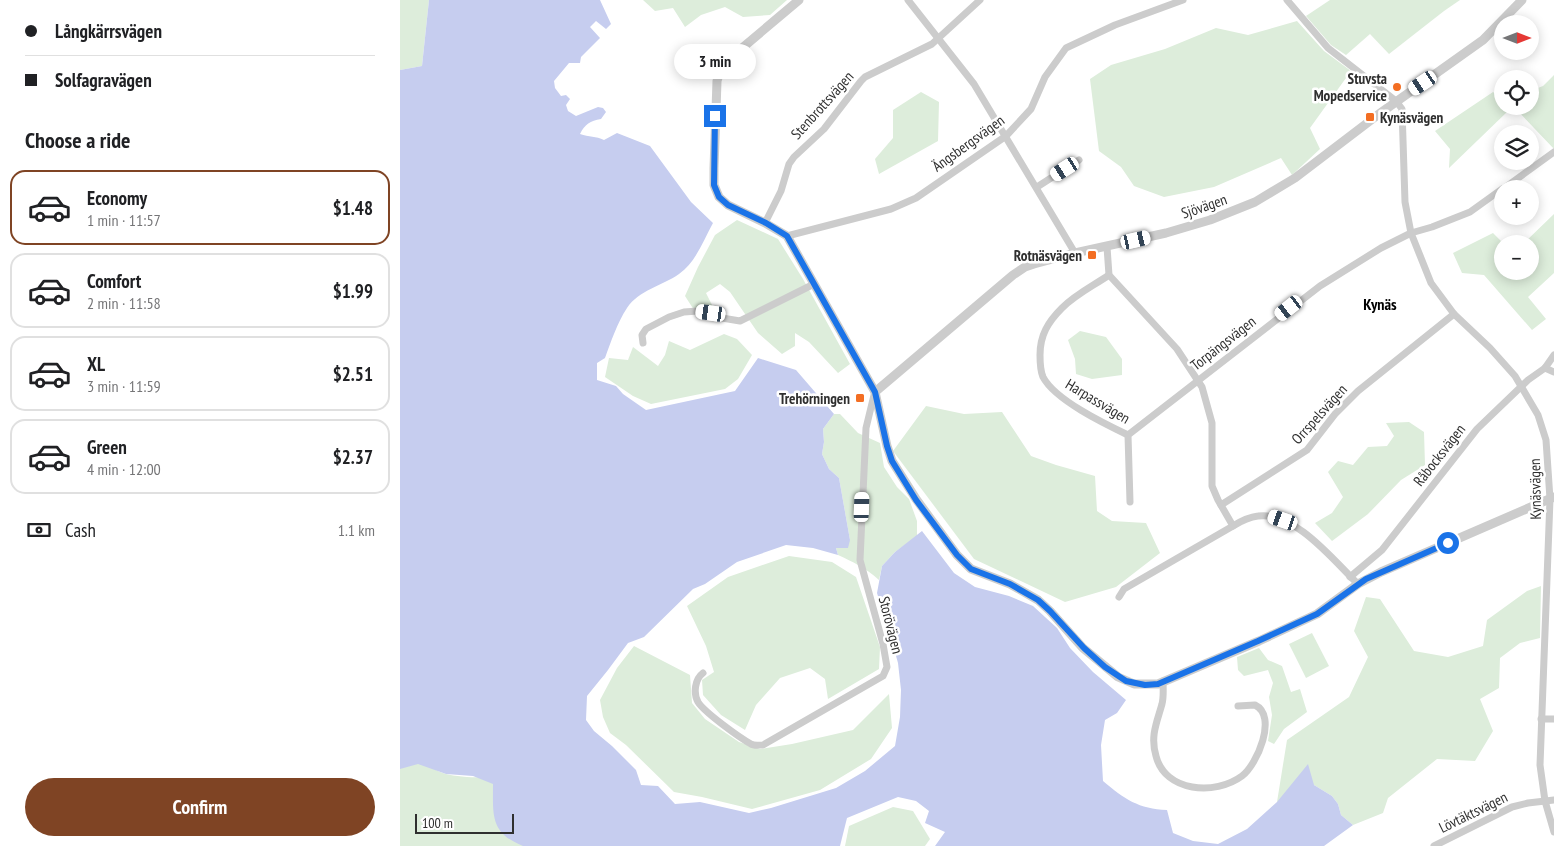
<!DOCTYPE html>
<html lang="en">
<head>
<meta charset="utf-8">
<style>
  body { margin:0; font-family:"PT Sans Narrow",sans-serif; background:#f2f2f2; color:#202124; height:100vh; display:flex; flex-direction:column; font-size:19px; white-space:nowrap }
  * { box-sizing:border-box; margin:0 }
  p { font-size:16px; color:#757577 }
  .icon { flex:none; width:28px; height:28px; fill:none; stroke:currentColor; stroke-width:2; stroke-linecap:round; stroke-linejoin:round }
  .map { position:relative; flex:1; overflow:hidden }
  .panel { display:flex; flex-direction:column; background:#fff; width:400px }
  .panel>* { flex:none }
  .hud { display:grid; align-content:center; height:110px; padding:0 25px; background:#fff }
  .needle { width:32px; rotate:90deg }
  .controls { position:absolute; left:1094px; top:15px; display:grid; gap:10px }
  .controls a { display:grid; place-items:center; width:45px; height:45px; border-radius:50%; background:#fff; box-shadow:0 2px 12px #0003; font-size:25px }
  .scale { position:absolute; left:15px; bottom:12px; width:99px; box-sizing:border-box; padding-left:5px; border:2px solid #2f2f2f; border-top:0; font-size:14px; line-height:18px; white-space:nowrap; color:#2f2f2f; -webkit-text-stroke:4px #fff; paint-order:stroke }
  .end { position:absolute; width:22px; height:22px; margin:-11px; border:6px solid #1a73e8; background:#fff; box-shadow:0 0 0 2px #fff }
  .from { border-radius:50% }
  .bubble { position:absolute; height:35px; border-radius:18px; background:#fff; box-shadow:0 2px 12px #0003; font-size:16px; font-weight:700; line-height:35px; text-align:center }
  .car { position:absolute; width:15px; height:30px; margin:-15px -8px; border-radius:6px; box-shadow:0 0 4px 1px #0007; background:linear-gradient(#fff 24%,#345 0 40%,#fff 0 76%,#345 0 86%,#fff 0) }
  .hud b { display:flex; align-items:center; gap:18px; height:48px; font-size:19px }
  .hud b+b { border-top:1px solid #e0e0e0 }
  .hud i { width:12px; height:12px; background:#202124 }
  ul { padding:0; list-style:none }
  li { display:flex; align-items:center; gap:15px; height:75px; margin:0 10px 8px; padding:0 15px; border:2px solid #e0e0e0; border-radius:15px }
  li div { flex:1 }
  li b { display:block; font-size:19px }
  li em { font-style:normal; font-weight:700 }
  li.active { border-color:#7f4424 }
  li>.icon { width:45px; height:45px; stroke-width:1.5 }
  h2 { padding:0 25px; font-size:22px; line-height:60px }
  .pay { display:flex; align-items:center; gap:12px; height:55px; padding:0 25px; font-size:19px }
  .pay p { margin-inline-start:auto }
  .primary-button { display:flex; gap:10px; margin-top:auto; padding:10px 25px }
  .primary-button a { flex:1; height:58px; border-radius:30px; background:#7f4424; color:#fff; font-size:20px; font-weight:700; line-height:58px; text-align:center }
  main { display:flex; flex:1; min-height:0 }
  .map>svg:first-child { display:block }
</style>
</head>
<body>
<main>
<section class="panel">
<div class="hud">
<b><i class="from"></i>Långkärrsvägen</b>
<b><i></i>Solfagravägen</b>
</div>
<h2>Choose a ride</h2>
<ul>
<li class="active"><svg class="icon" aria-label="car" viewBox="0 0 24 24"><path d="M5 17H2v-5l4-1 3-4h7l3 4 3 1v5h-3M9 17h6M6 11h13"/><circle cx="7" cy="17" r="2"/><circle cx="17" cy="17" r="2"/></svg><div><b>Economy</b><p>1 min · 11:57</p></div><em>$1.48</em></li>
<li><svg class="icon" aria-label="car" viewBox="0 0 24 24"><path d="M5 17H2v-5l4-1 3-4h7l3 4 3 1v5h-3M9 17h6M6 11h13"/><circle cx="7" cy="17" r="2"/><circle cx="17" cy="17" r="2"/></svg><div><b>Comfort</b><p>2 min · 11:58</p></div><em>$1.99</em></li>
<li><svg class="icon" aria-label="car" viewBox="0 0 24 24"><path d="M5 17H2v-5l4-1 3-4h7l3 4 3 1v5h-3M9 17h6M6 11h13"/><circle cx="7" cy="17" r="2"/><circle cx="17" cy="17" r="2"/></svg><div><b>XL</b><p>3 min · 11:59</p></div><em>$2.51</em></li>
<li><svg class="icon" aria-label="car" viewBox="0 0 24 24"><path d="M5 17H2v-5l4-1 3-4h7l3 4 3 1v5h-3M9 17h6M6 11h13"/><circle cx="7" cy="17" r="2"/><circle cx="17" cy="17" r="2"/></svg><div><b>Green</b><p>4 min · 12:00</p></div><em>$2.37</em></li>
</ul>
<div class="pay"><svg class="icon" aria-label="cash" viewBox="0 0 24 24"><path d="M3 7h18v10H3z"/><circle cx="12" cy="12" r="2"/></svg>Cash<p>1.1 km</p></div>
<div class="primary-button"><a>Confirm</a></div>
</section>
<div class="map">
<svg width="1154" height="846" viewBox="0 0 1154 846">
  <rect width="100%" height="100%" fill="#fff"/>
  <g fill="#ddeddb">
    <path d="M 0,0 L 29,0 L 22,66 L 0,70 Z"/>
    <path d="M 243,0 L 387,0 L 370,15 L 343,17 L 325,7 L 301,15 L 285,27 L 273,8 L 255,11 Z"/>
    <path d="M 930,0 L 1060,0 L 1044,11 L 989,54 L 970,34 L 946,55 L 931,45 L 906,16 Z"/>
    <path d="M 897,21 L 924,51 L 951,71 L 910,128 L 920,149 L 892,175 L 881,158 L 814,187 L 764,197 L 734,186 L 721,167 L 699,151 L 690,79 L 711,65 L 765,49 L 816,28 L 848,35 Z"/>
    <path d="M 1154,75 L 1154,149 L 1117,110 L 1107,112 L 1049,168 L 1050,149 L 1035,131 L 1093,92 L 1102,98 L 1102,106 L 1130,106 L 1130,91 L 1143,86 Z"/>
    <path d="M 521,92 L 539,102 L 538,141 L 479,174 L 475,159 L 493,138 L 493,110 Z"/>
    <path d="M 1154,214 L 1154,273 L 1128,297 L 1146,319 L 1132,330 L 1084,275 L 1062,273 L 1053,253 L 1093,233 L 1104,244 L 1102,244 L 1102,271 L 1130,271 L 1130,244 L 1123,244 Z"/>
    <path d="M 337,220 L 378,239 L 403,279 L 450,364 L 438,373 L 409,342 L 395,333 L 395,346 L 382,354 L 358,333 L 330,292 L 320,284 L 306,293 L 315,311 L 294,310 L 285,296 L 298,267 L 315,235 Z"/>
    <path d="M 680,331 L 706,337 L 722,359 L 722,375 L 692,379 L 676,374 L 675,359 L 668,340 Z"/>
    <path d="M 324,334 L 337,339 L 352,355 L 338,379 L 325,389 L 251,404 L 233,396 L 205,377 L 209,358 L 228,360 L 233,347 L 258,366 L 265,355 L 269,341 L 290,350 Z"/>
    <path d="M 526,406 L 564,414 L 602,412 L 631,456 L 656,465 L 695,476 L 697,511 L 712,521 L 746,523 L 760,553 L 716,587 L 665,602 L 574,559 L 493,451 Z"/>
    <path d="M 434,414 L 440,414 L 458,433 L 480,443 L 484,467 L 497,487 L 509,499 L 517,521 L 517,536 L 495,552 L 482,566 L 479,580 C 466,568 453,562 438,555 L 436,548 L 450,540 L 439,478 L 429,469 L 422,454 L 424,442 L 423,429 Z"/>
    <path d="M 1009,422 L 1024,432 L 1025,465 L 1001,480 L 968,514 L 932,541 L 915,523 L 932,513 L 943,497 L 928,472 L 938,461 L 953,465 L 968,447 L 987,446 L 994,436 L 986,423 Z"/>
    <path d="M 389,556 L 432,562 L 456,577 L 480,647 L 479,669 L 428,699 L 425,679 L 410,668 L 380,678 L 356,705 L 345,730 L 321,715 L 303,695 L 302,680 L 314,672 L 306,646 L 287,606 L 328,577 Z"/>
    <path d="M 1141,586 L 1140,638 L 1120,643 L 1100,658 L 1099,688 L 1080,699 L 1093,731 L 1075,761 L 1037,759 L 988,798 L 983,813 L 953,825 L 941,815 L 938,804 L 932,796 L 914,785 L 877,802 L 887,740 L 949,697 L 968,657 L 954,631 L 966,597 L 980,599 L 1014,651 L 1048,657 L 1083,646 L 1087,620 L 1127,591 Z"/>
    <path d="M 912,633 L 929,666 L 906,678 L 889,644 Z"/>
    <path d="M 234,646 L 290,675 L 292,703 L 305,719 L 339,742 L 360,749 L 392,744 L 453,730 L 489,694 L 492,728 L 471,759 L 420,790 L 352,809 L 302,797 L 274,792 L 226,745 L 210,733 L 203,717 L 200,700 L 217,668 Z"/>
    <path d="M 859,648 L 868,660 L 882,666 L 891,692 L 900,689 L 907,712 L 884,729 L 874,744 L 868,741 L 872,715 L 869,697 L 873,683 L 868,670 L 844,676 L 838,670 L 837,657 Z"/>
    <path d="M 24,763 C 31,767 38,772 46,774 C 57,777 80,778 91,777 L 128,846 L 0,846 L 0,766 Z"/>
    <path d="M 493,807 L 513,811 L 530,839 L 525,846 L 445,846 L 449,826 Z"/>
  </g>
  <path fill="#c6cdef" d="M 29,0 L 200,0 L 211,24 L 206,29 L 196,21 L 190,27 L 200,38 L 181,57 L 180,63 L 169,63 L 154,81 L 155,88 L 161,96 L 166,95 L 170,99 L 166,105 L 168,111 L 176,116 L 198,107 L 203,108 L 206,112 L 201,119 C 190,121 185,124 180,134 C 189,137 196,136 204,140 L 217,133 L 250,146 L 291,202 L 313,223 C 303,241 296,262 279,274 C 262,286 239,290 227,308 C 217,323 211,342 205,358 L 197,363 L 197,380 L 216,386 L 223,394 L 246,410 L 335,391 L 358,358 L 396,370 L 434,414 L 423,429 L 424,442 L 422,454 L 429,469 L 439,478 L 450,540 L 448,548 L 436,548 L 438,555 L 413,548 L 386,545 L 337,562 L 305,584 L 293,589 L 244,637 L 228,643 L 208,670 L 187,696 L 186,720 L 194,731 L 212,746 L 236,770 L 241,785 L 258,786 L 275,804 L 300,802 L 349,813 L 371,808 L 436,788 L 465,771 L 495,746 L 500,717 L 501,690 L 498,663 L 491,638 L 477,593 L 482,566 L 495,552 L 522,531 L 554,573 L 575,587 L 609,596 L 633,606 L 657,628 L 670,648 L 693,672 L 726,700 L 717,713 L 705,720 L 701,745 L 703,781 C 724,799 739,809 767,810 L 773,833 L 793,841 L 818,844 L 847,829 L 877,802 L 908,764 L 914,785 L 932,796 L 938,804 L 941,815 L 953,825 L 924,846 L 535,846 L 545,832 L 525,823 L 529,811 L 516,801 L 498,797 L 447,818 L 440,846 L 123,846 C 90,833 93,815 93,784 L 73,776 L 46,774 L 18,764 L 0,769 L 0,70 L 22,66 Z"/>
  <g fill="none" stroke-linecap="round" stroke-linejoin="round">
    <g stroke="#ccc" stroke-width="7">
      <path d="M 508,0 L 574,84 L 675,253"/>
      <path d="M 887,0 L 928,48 L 996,101 L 1002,109 L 1005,202 L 1011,233 L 1031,283 L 1054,314 L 1090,348 L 1115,376 L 1138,415 L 1146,440 L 1150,499 L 1140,765 L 1145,801 L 1154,832"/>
      <path d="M 637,187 L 679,160"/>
      <path d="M 1103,189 L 1154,152"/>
      <path d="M 365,223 L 381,191 L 389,164 L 394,157 L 424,129 L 461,81 L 465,77 L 532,44 L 580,0"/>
      <path d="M 387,236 L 491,209 L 516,198 L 606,136 L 631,109 L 645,77 L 666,48 L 715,25 L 783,0"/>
      <path d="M 707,247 L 709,275 L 777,349 L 802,387 L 812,423 L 812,486 L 818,500 L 833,526 C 841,521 849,517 858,516 C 895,511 934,561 958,584"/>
      <path d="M 709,275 C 693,286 676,294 662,308 C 648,322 640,335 640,355 C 640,363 640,370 643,377 C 655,400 705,424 728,435"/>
      <path d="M 243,343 L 242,335 L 246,329 L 269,317 L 284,312 L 298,311 L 311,313 L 322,318 L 340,321 L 414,284"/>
      <path d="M 1145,368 L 1154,372"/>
      <path d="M 730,502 L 728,435 L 920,286 L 981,248 L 1011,233 L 1032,227 L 1070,212 L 1102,189"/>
      <path d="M 821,505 L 907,450 L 935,414 L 958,391 L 1054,314"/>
      <path d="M 950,577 L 982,550 L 1077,429 L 1128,380 L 1145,368 L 1154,355"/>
      <path d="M 719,597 L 724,589 L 833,526"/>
      <path d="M 303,673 C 295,679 293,693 298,702 C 304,712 340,738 351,744 C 354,746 359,745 363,745 L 483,676 L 487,667 L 483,644 L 460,560 L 466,428 L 474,395"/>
      <path d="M 763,681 C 763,688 764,696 762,704 C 757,722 750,736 756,756 C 765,792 815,796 842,776 C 857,765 878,716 855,705 L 838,706"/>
      <path d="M 1141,719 L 1154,719"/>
      <path d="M 1034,846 L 1112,807 L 1128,803 L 1154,800"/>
    </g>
    <g stroke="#ccc" stroke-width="9">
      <path d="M 399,0 L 335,54 L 321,68 L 317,81 L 314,168 L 314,185 L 319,197 L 328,205 L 365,223 L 387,236 L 475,392 L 487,446 L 492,461 L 516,499 L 557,555 L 571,569 L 610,584 L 638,600 L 650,611 L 683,648 L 718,677 L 734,684 L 758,684 L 859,641 L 917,614 L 958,584 L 981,572 L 1154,497"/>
      <path d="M 475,392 L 613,275 L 625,267 L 634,264 L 675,253 L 766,233 L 810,220 L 855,202 L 895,178 L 979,114 L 1083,40 L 1122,0"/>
    </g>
  </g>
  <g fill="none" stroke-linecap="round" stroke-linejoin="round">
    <path stroke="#1a73e8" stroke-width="6" d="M 315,116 L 314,185 L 319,197 L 328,205 L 366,223 L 387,236 L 475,392 L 487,446 L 492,461 L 516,500 L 557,555 L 571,569 L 610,584 L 638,600 L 650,611 L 684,648 L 705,667 L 726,681 L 745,685 L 758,684 L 858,641 L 917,614 L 966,579 L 1048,543"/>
  </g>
  <g fill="#f36e23" stroke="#fff" stroke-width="2">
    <circle cx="997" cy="87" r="5"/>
    <rect x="965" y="112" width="10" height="10" rx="2.5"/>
    <rect x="687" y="250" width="10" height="10" rx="2.5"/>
    <rect x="455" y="393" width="10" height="10" rx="2.5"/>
  </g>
  <g text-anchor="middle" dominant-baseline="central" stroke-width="5" stroke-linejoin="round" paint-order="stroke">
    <g font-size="15" font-weight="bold" fill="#2f2f2f" stroke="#fff" text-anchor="end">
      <text x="987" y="78">Stuvsta<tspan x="987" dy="17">Mopedservice</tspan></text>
      <text x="980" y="117" text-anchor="start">Kynäsvägen</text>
      <text x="682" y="255">Rotnäsvägen</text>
      <text x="450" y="398">Trehörningen</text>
    </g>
    <g font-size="15" fill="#2f2f2f" stroke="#fff">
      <text transform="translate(422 105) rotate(-48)">Stenbrottsvägen</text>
      <text transform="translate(568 143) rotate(-36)">Ängsbergsvägen</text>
      <text transform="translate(804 206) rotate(-19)">Sjövägen</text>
      <text transform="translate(823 343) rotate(-38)">Torpängsvägen</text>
      <text transform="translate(698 401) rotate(31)">Harpassvägen</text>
      <text transform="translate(919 414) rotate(-48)">Orrspelsvägen</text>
      <text transform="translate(1039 455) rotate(-52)">Råbocksvägen</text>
      <text transform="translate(1135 489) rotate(-91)">Kynäsvägen</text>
      <text transform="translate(491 625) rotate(76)">Storövägen</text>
      <text transform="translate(1073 812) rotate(-26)">Lövtäktsvägen</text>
    </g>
    <g font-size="16" font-weight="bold" fill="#000" stroke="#fff">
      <text x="980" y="304">Kynäs</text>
    </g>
  </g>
</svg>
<div class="controls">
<a><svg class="needle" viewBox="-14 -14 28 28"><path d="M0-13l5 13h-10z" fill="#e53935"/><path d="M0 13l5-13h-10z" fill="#757577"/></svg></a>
<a><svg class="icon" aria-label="locate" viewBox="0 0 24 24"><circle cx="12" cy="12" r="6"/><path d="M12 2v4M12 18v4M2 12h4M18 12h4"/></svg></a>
<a><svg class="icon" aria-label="layers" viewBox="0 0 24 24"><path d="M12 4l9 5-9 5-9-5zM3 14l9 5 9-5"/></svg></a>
<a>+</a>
<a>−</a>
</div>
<div class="scale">100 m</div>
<i class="end from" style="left:1048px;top:543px"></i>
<i class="end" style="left:315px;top:116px"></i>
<div class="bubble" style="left:274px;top:44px;width:82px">3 min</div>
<i class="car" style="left:1023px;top:83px;rotate:236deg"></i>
<i class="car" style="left:665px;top:169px;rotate:238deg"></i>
<i class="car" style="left:736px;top:240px;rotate:77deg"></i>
<i class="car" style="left:889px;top:308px;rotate:232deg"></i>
<i class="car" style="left:311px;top:313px;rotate:278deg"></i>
<i class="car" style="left:462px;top:507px;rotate:2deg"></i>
<i class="car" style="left:883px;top:520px;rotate:289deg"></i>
</div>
</main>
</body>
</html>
